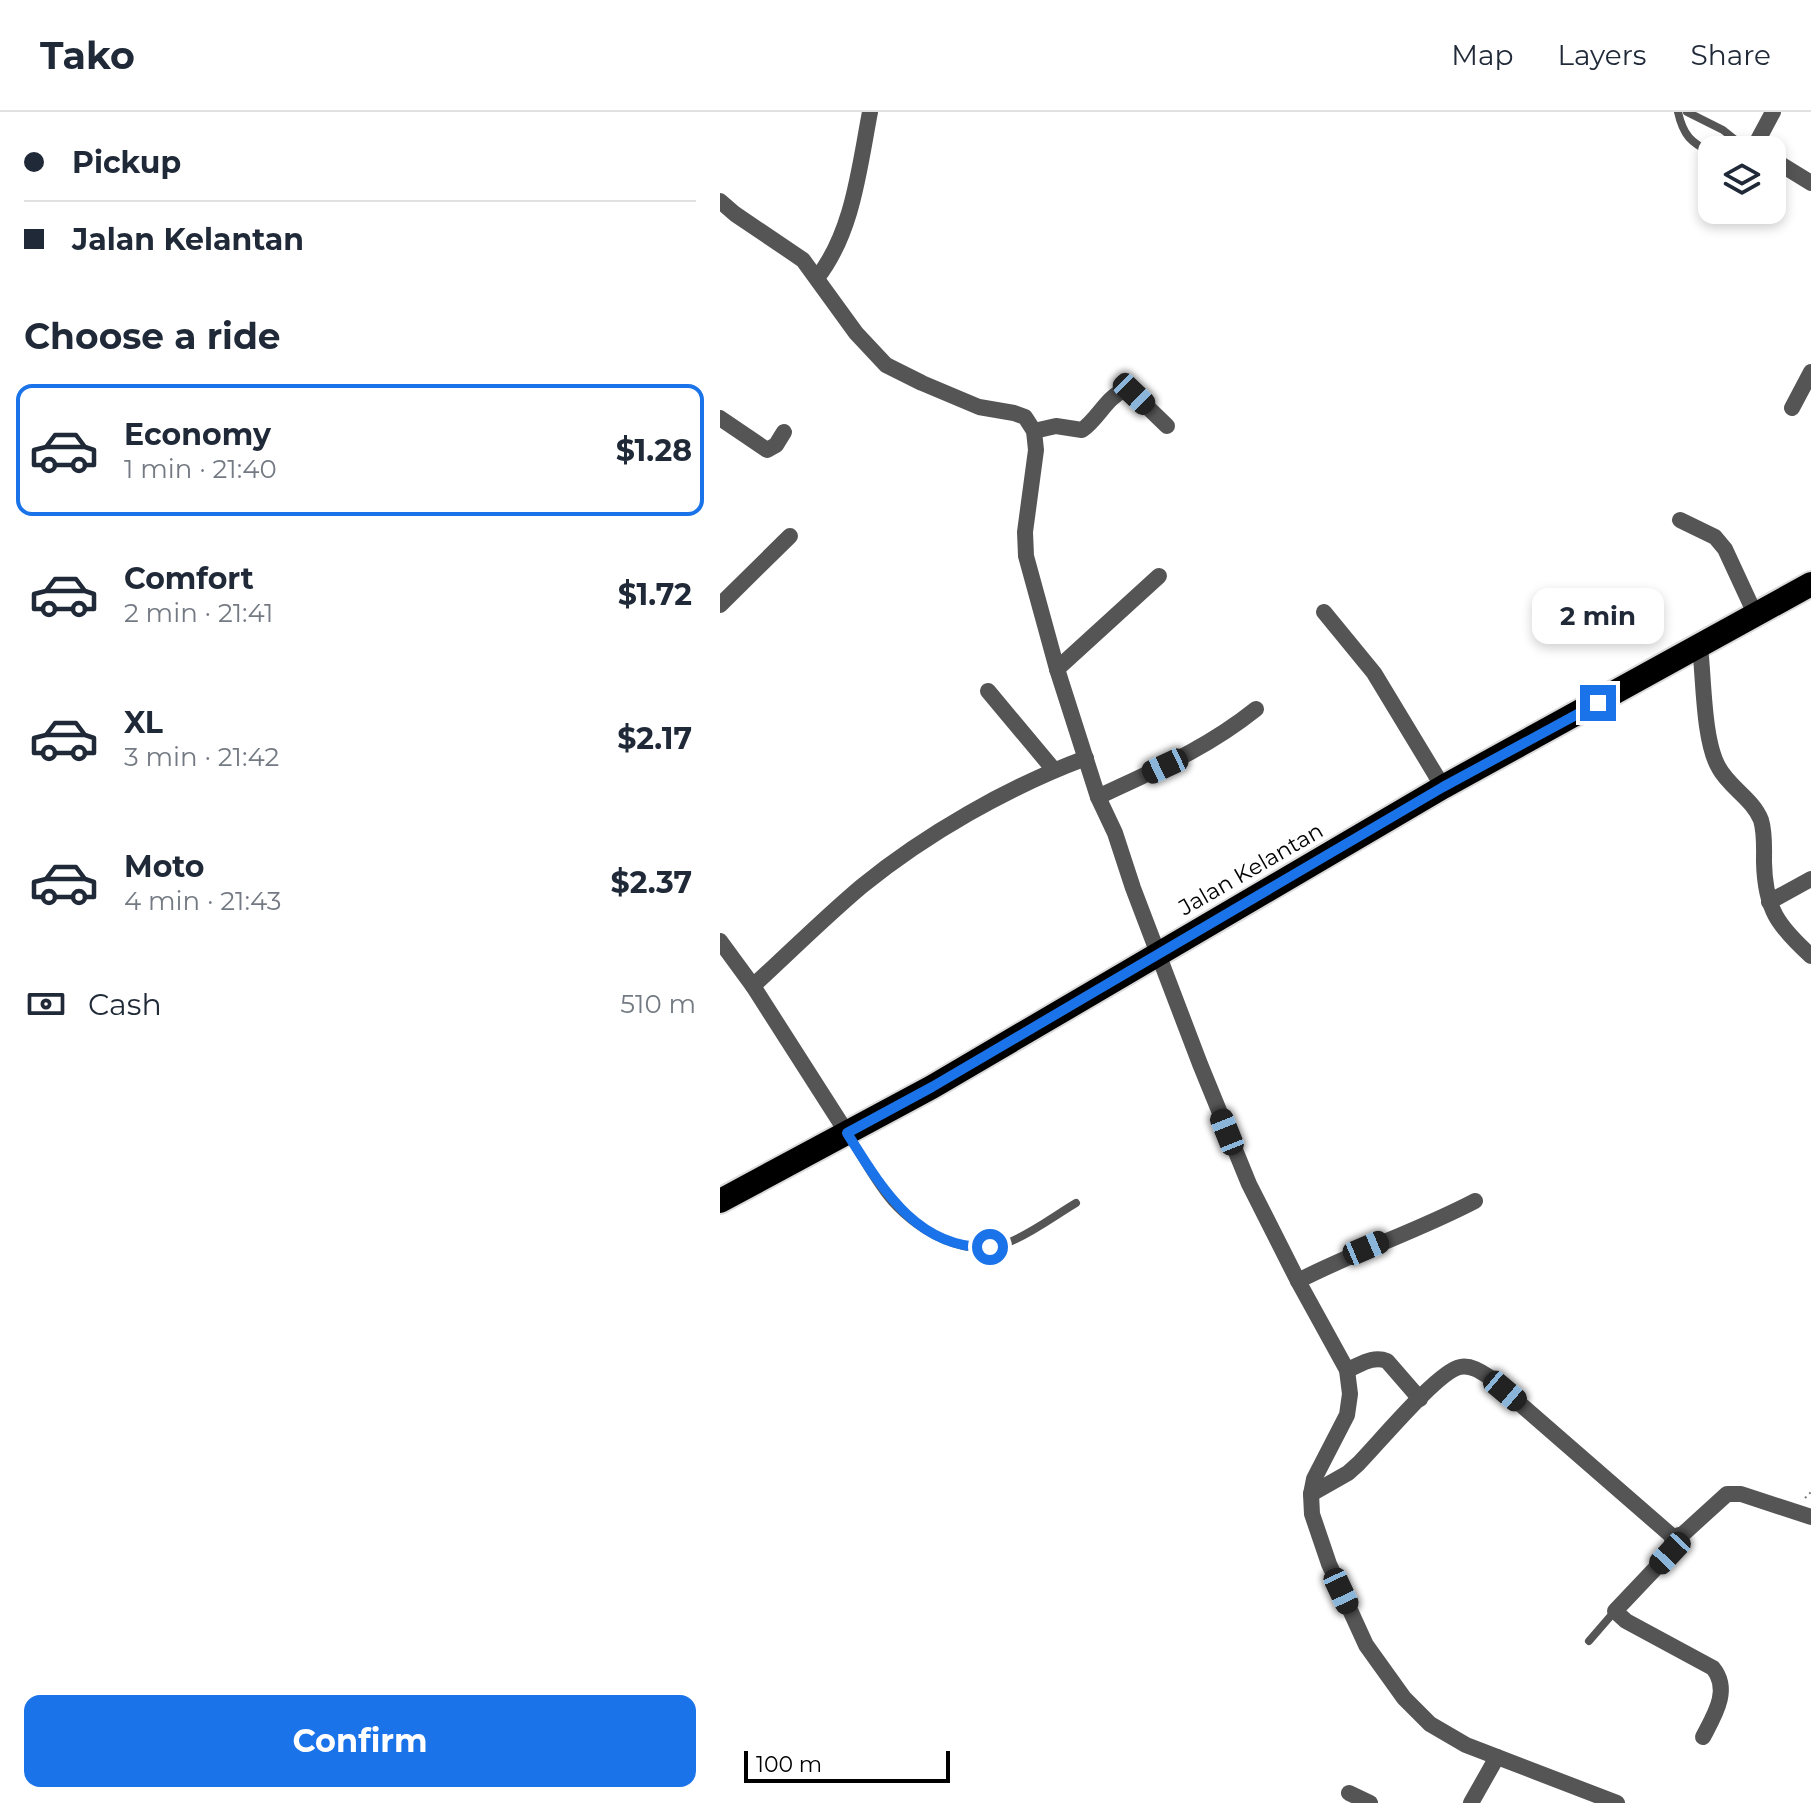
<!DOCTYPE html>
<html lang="en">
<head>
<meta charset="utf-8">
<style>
  body { margin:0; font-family:Montserrat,sans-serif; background:#f6f6f7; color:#1f2937; height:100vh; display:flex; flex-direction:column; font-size:30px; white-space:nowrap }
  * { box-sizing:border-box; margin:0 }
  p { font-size:26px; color:#747a83 }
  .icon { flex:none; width:44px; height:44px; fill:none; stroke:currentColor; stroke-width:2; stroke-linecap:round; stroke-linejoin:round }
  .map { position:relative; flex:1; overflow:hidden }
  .drawer { display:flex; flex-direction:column; background:#fff; width:720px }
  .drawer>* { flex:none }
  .hud { display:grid; align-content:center; height:176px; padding:0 24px; background:#fff }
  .buttons { position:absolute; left:978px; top:24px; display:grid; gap:16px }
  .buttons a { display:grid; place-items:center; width:88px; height:88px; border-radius:16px; background:#fff; box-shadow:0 4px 12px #0003; font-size:40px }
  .scale { position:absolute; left:24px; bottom:20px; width:206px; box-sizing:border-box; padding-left:8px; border:4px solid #000; border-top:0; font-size:22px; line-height:28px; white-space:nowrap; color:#000; -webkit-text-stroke:6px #fff; paint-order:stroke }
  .end { position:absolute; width:36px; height:36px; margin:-18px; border:10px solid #1a73e8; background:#fff; box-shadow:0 0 0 4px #fff }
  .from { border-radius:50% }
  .bubble { position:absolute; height:56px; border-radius:16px; background:#fff; box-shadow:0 4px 12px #0003; font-size:26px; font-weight:700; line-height:56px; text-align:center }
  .car { position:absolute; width:24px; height:48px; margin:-24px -12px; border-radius:10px; box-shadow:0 0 6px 2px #0007; background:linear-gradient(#222 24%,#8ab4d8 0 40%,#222 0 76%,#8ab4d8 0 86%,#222 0) }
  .hud b { display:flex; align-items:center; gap:28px; height:76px; font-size:30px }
  .hud b+b { border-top:2px solid #e0e1e3 }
  .hud i { width:20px; height:20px; background:#1f2937 }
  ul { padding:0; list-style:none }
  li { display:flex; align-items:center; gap:24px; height:132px; margin:0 16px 12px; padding:0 8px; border:4px solid transparent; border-radius:16px }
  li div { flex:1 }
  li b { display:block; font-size:30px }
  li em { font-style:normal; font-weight:700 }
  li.selected { border-color:#1a73e8 }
  li>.icon { width:72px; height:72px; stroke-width:1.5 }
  h2 { padding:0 24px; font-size:36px; line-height:96px }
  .pay { display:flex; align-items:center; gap:20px; height:88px; padding:0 24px; font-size:30px }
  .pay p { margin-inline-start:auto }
  .button { display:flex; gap:16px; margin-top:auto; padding:16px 24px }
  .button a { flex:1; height:92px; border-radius:16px; background:#1a73e8; color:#fff; font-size:32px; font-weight:700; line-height:92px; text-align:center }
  header { display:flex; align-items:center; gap:48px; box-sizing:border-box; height:112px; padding:0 40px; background:#fff; border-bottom:2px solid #e0e1e3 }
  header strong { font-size:38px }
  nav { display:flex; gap:44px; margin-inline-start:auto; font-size:28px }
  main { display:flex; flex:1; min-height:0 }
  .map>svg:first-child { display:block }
</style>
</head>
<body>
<header>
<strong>Tako</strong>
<nav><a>Map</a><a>Layers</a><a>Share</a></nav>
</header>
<main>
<section class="drawer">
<div class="hud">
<b><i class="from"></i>Pickup</b>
<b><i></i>Jalan Kelantan</b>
</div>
<h2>Choose a ride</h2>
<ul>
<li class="selected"><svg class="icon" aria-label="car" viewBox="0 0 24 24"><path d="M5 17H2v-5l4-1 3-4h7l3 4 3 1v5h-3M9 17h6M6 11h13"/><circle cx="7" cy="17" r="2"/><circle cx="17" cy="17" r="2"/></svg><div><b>Economy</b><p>1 min · 21:40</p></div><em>$1.28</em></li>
<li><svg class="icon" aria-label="car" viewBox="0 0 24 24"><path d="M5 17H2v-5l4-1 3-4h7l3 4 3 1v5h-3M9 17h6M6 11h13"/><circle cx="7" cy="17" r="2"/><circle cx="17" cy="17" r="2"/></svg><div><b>Comfort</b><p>2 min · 21:41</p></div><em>$1.72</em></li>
<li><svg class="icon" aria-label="car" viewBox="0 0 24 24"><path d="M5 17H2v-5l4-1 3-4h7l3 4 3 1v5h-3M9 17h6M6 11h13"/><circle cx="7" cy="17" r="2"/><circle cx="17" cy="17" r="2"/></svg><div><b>XL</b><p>3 min · 21:42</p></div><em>$2.17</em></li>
<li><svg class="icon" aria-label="car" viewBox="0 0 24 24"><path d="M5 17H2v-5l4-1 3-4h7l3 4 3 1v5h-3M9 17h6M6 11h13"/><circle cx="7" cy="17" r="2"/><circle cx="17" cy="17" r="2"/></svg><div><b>Moto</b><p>4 min · 21:43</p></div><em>$2.37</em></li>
</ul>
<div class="pay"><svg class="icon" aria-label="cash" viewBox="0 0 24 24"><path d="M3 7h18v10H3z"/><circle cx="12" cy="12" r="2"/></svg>Cash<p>510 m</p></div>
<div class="button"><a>Confirm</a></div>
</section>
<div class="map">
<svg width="1091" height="1691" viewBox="0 0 1091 1691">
  <rect width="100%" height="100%" fill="#fff"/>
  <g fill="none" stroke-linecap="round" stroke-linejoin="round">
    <defs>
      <path id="highway" d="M 0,1089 L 212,975 L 723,675 L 1091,472"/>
    </defs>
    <use href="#highway" stroke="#dbdbdb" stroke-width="28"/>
    <path stroke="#777" stroke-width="2" stroke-dasharray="2 4" stroke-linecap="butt" d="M 1085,1386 L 1091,1380"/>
    <g stroke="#555" stroke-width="8">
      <path d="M 958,0 C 963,23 971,31 992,41"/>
      <path d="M 967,0 L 1003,18 L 1028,38 L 1037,36"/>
      <path d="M 127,1021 C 141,1044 154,1069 171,1089 C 198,1119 246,1148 287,1131 C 311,1122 334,1104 356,1091"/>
      <path d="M 869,1529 L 895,1499"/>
    </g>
    <g stroke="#555" stroke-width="16">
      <path d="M 1039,38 L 1037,36 L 1038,28 L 1053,0"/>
      <path d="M 1052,47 L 1091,71"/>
      <path d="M 0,89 L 15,102 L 83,148 L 136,221 L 166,253 L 202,271 L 259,295 L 294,301 L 305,305 L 314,319 L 316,338 L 305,420 L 306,444 L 337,557 L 378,685 L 395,721 L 413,776 L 480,952 L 529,1072 L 578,1169 L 627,1258 L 630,1282 L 627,1303 L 594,1367 L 591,1382 L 592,1402 L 609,1452 L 646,1533 L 684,1586 L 710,1612 L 746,1633 L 897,1691"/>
      <path d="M 97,166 C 133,120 139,57 150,0"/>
      <path d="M 1072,296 L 1091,260"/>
      <path d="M 0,306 L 47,338 L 56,333 L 64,320"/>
      <path d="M 314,319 L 336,314 L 362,318 C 378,307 386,286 404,278 L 414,282 L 447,314"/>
      <path d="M 960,408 L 995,425 L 1005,437 L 1036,504"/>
      <path d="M 0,493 L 70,424"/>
      <path d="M 604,500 L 654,561 L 723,675"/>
      <path d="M 980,535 C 984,567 983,629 999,656 C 1009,675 1033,687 1041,708 C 1045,721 1044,736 1044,750 C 1045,797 1058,814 1091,844"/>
      <path d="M 337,557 L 439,464"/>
      <path d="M 268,579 L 334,658"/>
      <path d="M 378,685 C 435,658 486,637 536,597"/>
      <path d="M 1049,790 L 1091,767"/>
      <path d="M 0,829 L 33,874 L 127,1021"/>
      <path d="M 33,874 C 69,841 104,806 142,774 C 206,722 288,675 366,646"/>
      <path d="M 578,1169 C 636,1139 698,1119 755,1089"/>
      <path d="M 627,1258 C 640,1253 653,1243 667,1249 L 700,1287"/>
      <path d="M 591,1382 L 628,1361 L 638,1352 C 657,1333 718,1259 740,1255 C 751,1253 760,1259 769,1265 L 953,1425 L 963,1422 L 1007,1382 L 1021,1382 L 1091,1405"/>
      <path d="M 953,1425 L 950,1441 L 895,1499 L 906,1509 L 993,1556 C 1011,1578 994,1604 983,1625"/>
      <path d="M 629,1681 L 650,1691"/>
      <path d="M 751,1691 L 777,1645"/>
    </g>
    <use href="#highway" stroke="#000" stroke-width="24"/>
  </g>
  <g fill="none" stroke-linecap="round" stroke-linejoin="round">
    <path stroke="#1a73e8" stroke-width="10" d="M 270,1135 C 197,1138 161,1075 127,1021 L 212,975 L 723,675 L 878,591"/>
  </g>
  <g text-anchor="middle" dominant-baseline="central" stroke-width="7" stroke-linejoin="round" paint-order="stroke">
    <g font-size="22" fill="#000" stroke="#fff">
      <text transform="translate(531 757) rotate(-30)">Jalan Kelantan</text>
    </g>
  </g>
</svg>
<div class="buttons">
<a><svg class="icon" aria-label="layers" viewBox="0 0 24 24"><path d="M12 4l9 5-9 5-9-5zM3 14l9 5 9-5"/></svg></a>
</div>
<div class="scale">100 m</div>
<i class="end from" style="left:270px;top:1135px"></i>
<i class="end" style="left:878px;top:591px"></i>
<div class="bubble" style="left:812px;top:476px;width:132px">2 min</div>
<i class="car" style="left:414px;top:282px;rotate:134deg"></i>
<i class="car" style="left:445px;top:654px;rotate:245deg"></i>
<i class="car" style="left:507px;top:1020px;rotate:338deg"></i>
<i class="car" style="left:646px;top:1136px;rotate:67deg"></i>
<i class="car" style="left:785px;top:1279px;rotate:130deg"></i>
<i class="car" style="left:950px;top:1441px;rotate:223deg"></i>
<i class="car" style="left:621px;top:1479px;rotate:155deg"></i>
</div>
</main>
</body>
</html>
